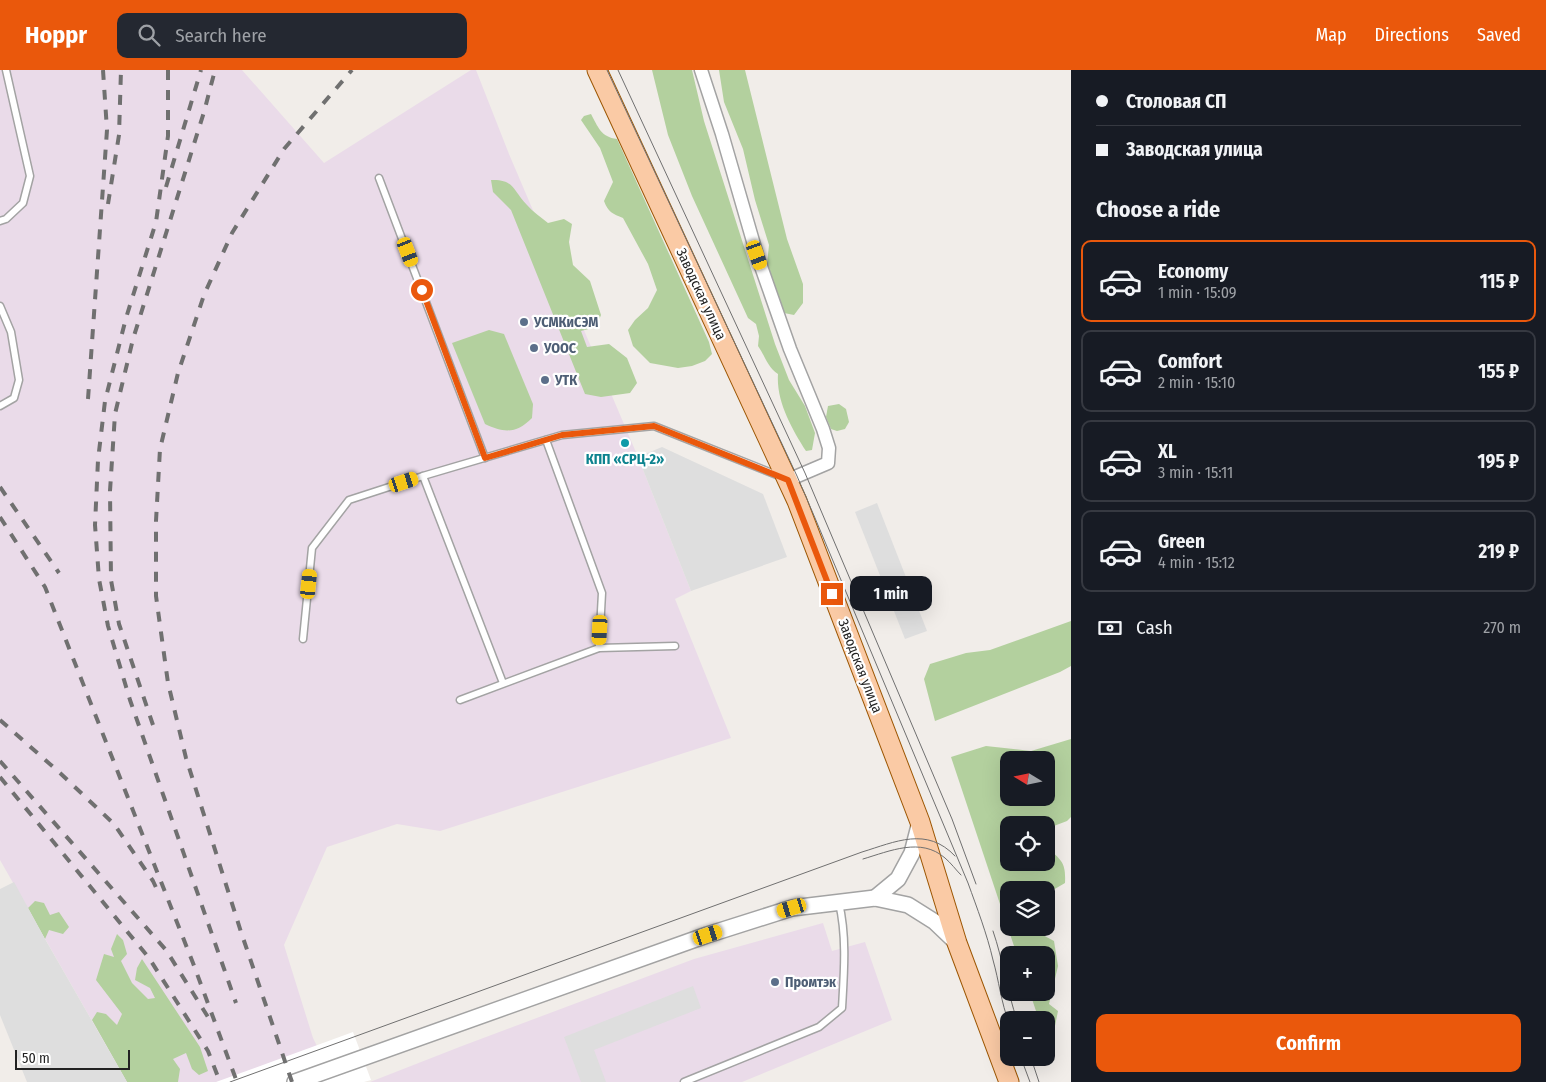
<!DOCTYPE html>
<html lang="en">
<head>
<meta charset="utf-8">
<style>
  body { margin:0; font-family:"Fira Sans Condensed",sans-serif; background:#242831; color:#f1f3f6; height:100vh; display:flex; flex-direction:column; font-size:19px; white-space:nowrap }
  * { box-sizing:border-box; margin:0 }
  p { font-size:16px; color:#9ea1a6 }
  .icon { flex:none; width:28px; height:28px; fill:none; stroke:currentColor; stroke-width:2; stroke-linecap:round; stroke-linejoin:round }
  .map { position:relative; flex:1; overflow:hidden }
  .details { display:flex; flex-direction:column; background:#171b24; width:475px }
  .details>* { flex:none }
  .guide { display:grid; align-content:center; height:110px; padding:0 25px; background:#171b24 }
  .needle { width:32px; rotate:280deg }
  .controls { position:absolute; left:1000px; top:681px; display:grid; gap:10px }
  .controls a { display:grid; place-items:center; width:55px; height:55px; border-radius:10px; background:#171b24; box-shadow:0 5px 20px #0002; font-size:25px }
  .scale { position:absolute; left:15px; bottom:12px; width:115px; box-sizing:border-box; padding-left:5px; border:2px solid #222; border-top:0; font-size:14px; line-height:18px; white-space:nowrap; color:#222; -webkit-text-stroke:4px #fff; paint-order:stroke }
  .end { position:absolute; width:22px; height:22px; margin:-11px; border:6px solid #ea580c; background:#fff; box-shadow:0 0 0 2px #fff }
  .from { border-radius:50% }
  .bubble { position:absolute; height:35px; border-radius:10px; background:#171b24; box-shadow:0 5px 20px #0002; font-size:16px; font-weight:700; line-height:35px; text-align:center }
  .car { position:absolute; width:15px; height:30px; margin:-15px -8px; border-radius:6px; box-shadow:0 0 4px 1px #0007; background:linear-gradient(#f5c518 24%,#345 0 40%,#f5c518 0 76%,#345 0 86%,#f5c518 0) }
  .guide b { display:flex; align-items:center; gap:18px; height:48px; font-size:19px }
  .guide b+b { border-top:1px solid #363941 }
  .guide i { width:12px; height:12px; background:#f1f3f6 }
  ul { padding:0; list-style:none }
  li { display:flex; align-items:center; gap:15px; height:82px; margin:0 10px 8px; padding:0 15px; border:2px solid #363941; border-radius:10px }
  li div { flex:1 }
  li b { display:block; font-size:19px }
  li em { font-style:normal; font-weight:700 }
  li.active { border-color:#ea580c }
  li>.icon { width:45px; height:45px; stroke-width:1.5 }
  h2 { padding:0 25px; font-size:22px; line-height:60px }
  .pay { display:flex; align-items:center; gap:12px; height:55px; padding:0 25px; font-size:19px }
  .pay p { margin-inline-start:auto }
  .primary-button { display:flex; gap:10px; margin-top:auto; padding:10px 25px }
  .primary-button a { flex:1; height:58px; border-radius:10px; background:#ea580c; color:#fff; font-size:20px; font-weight:700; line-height:58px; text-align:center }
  header { display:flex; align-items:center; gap:30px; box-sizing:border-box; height:70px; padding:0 25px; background:#ea580c; color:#fff }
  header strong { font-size:24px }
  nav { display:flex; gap:28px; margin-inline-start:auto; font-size:18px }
  .search { width:350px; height:45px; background:#242831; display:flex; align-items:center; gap:12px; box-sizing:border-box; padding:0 18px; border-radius:10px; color:#9ea1a6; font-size:19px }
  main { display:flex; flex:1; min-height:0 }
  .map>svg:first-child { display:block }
</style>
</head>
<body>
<header>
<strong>Hoppr</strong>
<div class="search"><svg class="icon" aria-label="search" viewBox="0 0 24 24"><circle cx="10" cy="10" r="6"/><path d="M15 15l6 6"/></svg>Search here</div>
<nav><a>Map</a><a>Directions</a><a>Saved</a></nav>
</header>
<main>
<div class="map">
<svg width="1071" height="1012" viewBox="0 0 1071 1012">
  <rect width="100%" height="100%" fill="#f1ede9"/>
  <g fill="#eadbe9">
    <path d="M 0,0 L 242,0 L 324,93 L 471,0 L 476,0 L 509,84 L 638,387 L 691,521 L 675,529 L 731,668 L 440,761 L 397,754 L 327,777 L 284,875 L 313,968 L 335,1012 L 127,1012 L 0,790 Z"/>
    <path d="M 823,853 L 832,881 L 865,872 L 892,950 L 742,1012 L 370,1012 L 462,976 L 694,889 Z"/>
  </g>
  <g fill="#b3d09e" fill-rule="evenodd">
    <path d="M 652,0 L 692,0 L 704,51 L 775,274 L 789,310 L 805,336 L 815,363 L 812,380 L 806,381 C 792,359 776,331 778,304 C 768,298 765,286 758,276 L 759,266 L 756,254 L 748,248 L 692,126 L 668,65 Z"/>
    <path d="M 719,0 L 745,0 L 787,169 L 803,214 L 803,233 L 794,245 L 784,243 L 767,194 L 769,175 L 755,130 L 743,79 L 724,32 Z"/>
    <path d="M 591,44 C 598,57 601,67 617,69 L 709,272 L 712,284 L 705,291 L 692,296 L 678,298 L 650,293 L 633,276 L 628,260 L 635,250 L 648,238 L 657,220 L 648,194 L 623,148 C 613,144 608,142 604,131 L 613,112 L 600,78 L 581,50 L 584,46 Z"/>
    <path d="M 491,110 C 515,109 513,121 527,135 C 533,142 541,147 548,153 L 564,149 L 572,154 L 569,172 L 573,195 L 590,211 L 601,245 L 596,257 L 581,261 L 587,277 L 609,274 L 627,288 L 637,313 L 630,323 L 601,327 L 585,324 L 511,140 L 493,122 Z"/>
    <path d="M 489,260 L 504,264 L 533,334 L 532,348 C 516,364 504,363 485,354 L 452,273 Z"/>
    <path d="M 839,334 L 846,339 L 849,352 L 845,359 L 837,361 L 831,359 L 826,347 L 828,336 Z"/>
    <path d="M 1071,551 L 1071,596 L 1060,602 L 935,651 L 924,609 L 930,594 L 966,583 L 990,580 Z"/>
    <path d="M 1071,669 L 1071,747 L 1067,751 L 1046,759 L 1046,755 L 1009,755 L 1009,792 L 1046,792 L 1046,771 L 1047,778 C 1062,790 1066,793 1065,813 L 1053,820 L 1031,817 L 1030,820 L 1009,820 L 1009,858 L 1037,858 L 1039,863 L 1054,871 L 1058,896 L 1049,934 L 1058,941 L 1055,956 L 1047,958 L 1046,950 L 1039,950 L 1030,923 L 1046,922 L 1046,885 L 1017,885 L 951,687 L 986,676 L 1031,681 ZM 1009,690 L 1046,690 L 1046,728 L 1009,728 Z"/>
    <path d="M 35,831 L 44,833 L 50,845 L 59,842 L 69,857 L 63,864 L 49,860 L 45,869 L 28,838 Z"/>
    <path d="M 117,864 L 123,870 L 127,884 L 121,891 L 132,913 L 148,929 L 155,928 L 150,918 L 135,910 L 137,898 L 142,889 L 200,977 L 208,1001 L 199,1005 L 192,999 L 186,983 L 173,989 L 180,999 L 178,1012 L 127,1012 L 92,950 L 97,942 L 106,944 L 117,955 L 122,944 L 96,910 L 104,884 L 114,887 L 111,879 Z"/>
  </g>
  <g fill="#dedede">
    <path d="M 662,377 L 763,424 L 787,487 L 691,521 L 638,387 Z"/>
    <path d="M 877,433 L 927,561 L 905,569 L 855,442 Z"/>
    <path d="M 14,812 L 45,869 L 127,1012 L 27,1012 L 0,945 L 0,819 Z"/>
    <path d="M 693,916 L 701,938 L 594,980 L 606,1012 L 581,1012 L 564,967 Z"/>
  </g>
  <path fill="#fff" d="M 353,962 L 371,1010 L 364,1012 L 216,1012 Z"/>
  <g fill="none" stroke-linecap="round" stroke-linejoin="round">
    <defs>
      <g id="service">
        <path d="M 379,108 L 485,388"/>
        <path d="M 0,151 L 6,149 L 23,133 L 30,106 L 6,0"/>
        <path d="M 0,236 L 11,262 L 19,310 L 14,328 L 0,336"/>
        <path d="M 546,370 L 602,523 L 599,578"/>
        <path d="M 423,406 L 503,613"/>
        <path d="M 303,569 L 312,478 L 349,430 L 423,406 L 562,365 L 654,356 L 782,407"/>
        <path d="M 460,630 L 599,578 L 675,576"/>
        <path d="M 684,1012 L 819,957 L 842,938 C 844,903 847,867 839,833"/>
      </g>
      <path id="minor" d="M 701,0 L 722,64 L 757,185 L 790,279 L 823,359 L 829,378 L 828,393 L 788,410"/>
      <g id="tertiary">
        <path d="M 875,828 L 898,809 L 912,783 L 920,752"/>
        <path d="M 295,1012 L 707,865 L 792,838 L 875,828 L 908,835 L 935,852 L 957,873"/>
      </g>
      <path id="primary" d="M 597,0 L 797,431 L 920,752 L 957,873 L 1009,1012"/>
    </defs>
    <use href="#service" stroke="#a3a3a3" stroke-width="9"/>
    <use href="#minor" stroke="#a3a3a3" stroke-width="15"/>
    <use href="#tertiary" stroke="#a3a3a3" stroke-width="18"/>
    <use href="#primary" stroke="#9c5603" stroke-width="21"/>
    <use href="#service" stroke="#fff" stroke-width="6"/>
    <use href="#minor" stroke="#fff" stroke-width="12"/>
    <use href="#tertiary" stroke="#fff" stroke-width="15"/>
    <use href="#primary" stroke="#facaa5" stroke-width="19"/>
    <g stroke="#707070" stroke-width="1">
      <path d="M 607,0 L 797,406 L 815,448 L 968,813 C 977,838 987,864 993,890 C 999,911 1001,932 1009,953"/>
      <path d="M 618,0 L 805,403 L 952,749 L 976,814"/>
      <path d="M 863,789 C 890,781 921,767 945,788 C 951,793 956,800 961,805"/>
      <path d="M 993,861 C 1003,890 1007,921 1017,950"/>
      <path d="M 1021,988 L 1030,1012"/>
      <path d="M 1031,988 L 1039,1012"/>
      <path d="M 230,1012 L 862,782 C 895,772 927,756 955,786"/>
    </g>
    <g stroke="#707070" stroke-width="4" stroke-dasharray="10 10" stroke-linecap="butt">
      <path d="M 168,0 L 168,66 L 156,152 L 126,248 L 105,331 L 98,390 L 95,455 L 99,509 L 108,556 L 130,630 L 236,933"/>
      <path d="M 166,117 L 201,0"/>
      <path d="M 108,134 L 119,65 L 121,0"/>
      <path d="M 88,329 L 107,60 L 103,0"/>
      <path d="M 0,417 L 59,503"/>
      <path d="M 0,447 L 45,517 L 193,893 L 237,1012"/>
      <path d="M 0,650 L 60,703 L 114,754 L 153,811 L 160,826"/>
      <path d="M 153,655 L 119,554 L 111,510 L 110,421 L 115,344 L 133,269 L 204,42 L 215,0"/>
      <path d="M 0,691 L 166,880 L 208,947"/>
      <path d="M 0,707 L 149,888 L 208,981 L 220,1012"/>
      <path d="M 292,1012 L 241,862 L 186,688 L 168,613 L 156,526 L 156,451 L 160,379 L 178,303 L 204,225 L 232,163 L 284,79 L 352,0"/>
    </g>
  </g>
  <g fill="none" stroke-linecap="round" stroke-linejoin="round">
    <path stroke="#ea580c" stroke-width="6" d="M 422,220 L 485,388 L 562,365 L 654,356 L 788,410 L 832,524"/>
  </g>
  <g fill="#5c6f8a" stroke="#fff" stroke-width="2">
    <circle cx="524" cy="252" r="5"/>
    <circle cx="534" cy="278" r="5"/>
    <circle cx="545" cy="310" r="5"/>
    <circle cx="775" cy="912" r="5"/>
  </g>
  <circle fill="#0f9aa8" stroke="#fff" stroke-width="2" cx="625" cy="373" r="5"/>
  <g text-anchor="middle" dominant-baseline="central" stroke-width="4.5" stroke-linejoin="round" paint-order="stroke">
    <g font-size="14" fill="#222" stroke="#fff">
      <text transform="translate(701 224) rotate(65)">Заводская улица</text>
      <text transform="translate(860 596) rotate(69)">Заводская улица</text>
    </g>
    <g font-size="14" font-weight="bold" fill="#4e5e75" stroke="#fff" text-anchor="start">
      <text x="534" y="252">УСМКиСЭМ</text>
      <text x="544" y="278">УООС</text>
      <text x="555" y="310">УТК</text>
      <text x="785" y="912">Промтэк</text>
    </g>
    <g font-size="14" font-weight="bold" fill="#0d838f" stroke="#fff">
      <text x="625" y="389">КПП «СРЦ-2»</text>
    </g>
  </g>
</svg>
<div class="controls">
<a><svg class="needle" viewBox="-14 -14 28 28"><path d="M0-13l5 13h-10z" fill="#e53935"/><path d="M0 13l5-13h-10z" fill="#9ea1a6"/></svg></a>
<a><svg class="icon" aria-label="locate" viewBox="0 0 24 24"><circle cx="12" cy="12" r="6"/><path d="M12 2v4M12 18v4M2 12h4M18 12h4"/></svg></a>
<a><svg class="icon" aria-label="layers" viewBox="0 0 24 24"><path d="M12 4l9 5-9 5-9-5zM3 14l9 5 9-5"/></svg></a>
<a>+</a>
<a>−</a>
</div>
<div class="scale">50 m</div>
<i class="end from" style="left:422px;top:220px"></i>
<i class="end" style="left:832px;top:524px"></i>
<div class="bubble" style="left:850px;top:506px;width:82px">1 min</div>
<i class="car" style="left:408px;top:182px;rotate:159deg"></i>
<i class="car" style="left:757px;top:185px;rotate:160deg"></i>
<i class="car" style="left:404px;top:412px;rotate:72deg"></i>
<i class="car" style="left:309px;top:514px;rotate:6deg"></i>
<i class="car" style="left:600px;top:560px;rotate:183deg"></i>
<i class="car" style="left:792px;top:838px;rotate:253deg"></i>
<i class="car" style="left:708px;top:865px;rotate:72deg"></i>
</div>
<section class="details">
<div class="guide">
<b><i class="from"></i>Столовая СП</b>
<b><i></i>Заводская улица</b>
</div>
<h2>Choose a ride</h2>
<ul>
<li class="active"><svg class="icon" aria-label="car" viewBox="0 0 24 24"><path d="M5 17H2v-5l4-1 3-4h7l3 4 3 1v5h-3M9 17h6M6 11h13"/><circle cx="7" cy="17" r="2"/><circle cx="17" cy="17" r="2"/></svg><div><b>Economy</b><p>1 min · 15:09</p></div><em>115 ₽</em></li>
<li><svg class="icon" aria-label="car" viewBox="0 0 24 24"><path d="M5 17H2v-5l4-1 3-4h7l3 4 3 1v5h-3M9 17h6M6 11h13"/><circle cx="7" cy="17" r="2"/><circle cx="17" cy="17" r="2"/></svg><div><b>Comfort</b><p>2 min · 15:10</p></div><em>155 ₽</em></li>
<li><svg class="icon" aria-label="car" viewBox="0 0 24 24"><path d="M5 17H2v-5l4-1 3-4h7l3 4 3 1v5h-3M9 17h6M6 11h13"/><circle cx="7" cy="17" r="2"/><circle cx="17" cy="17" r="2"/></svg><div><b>XL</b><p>3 min · 15:11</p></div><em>195 ₽</em></li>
<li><svg class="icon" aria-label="car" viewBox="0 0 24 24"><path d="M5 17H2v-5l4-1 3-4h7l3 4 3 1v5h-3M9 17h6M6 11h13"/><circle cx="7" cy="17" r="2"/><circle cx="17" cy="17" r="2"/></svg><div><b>Green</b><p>4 min · 15:12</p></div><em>219 ₽</em></li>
</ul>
<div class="pay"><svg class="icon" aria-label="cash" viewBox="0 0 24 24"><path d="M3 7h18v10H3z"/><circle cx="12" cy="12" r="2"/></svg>Cash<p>270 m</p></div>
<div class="primary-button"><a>Confirm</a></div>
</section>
</main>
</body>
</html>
